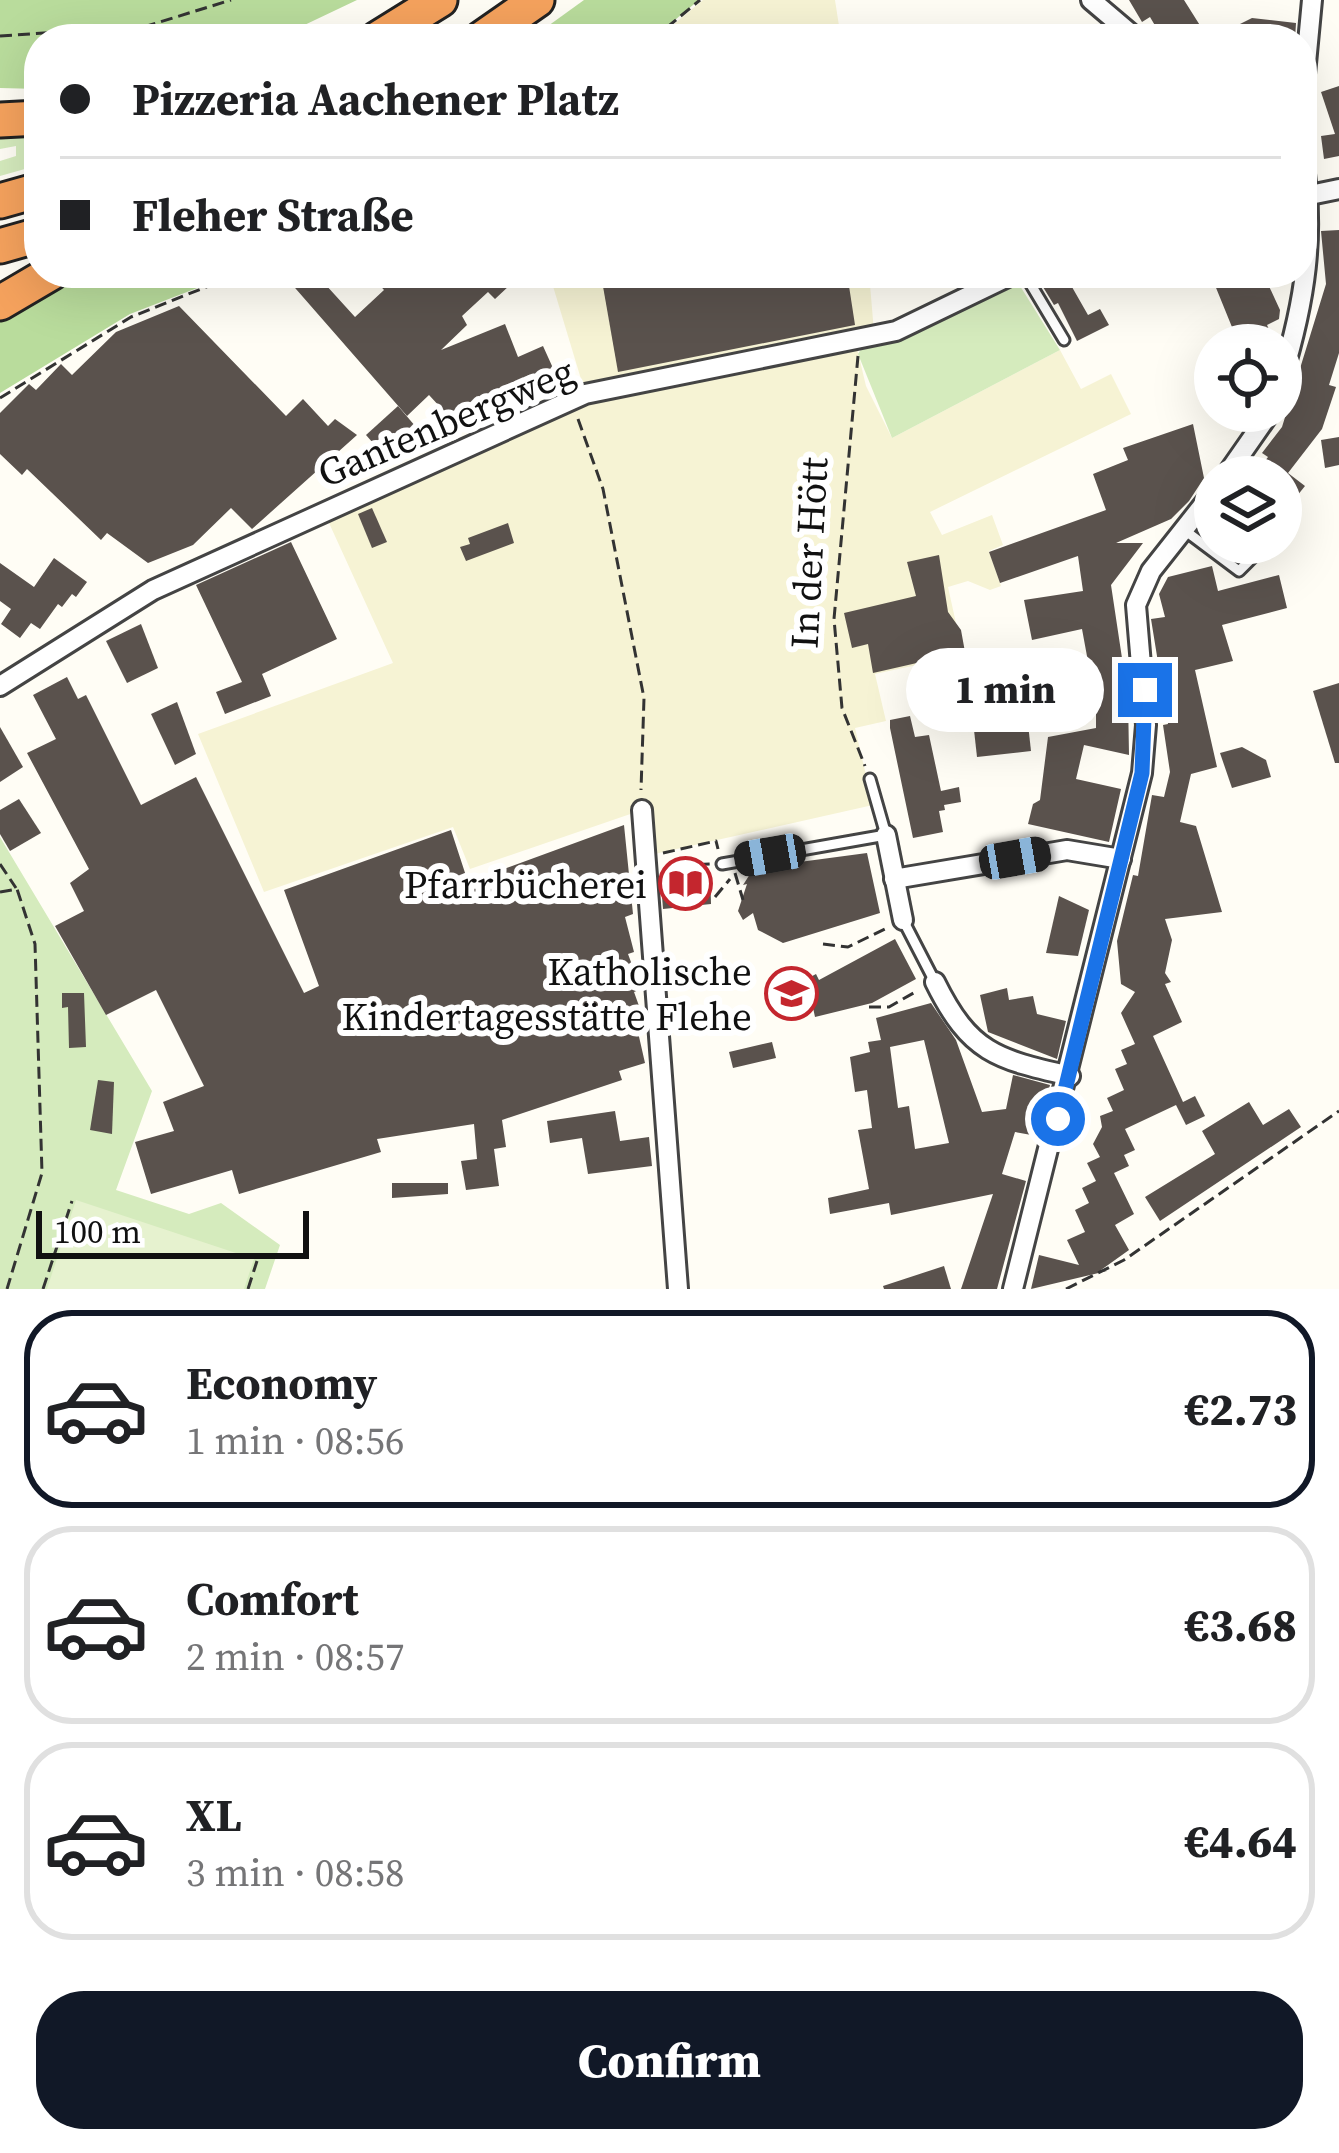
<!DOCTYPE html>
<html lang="en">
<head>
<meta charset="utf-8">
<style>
  body { margin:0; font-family:"Source Serif 4",serif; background:#f6f6f6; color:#202124; height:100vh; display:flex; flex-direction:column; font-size:45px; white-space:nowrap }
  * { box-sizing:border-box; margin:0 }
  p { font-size:39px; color:#757577 }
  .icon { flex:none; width:66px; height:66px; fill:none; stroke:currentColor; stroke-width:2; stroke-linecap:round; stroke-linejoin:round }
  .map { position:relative; height:1289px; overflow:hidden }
  .panel { display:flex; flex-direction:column; background:#fff; flex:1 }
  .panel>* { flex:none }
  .guide { position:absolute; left:24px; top:24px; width:1293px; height:264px; border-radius:48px; box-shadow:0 12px 48px #0002; display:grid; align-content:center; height:264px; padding:0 36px; background:#fff }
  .fabs { position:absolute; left:1194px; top:324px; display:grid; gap:24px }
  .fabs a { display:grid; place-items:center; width:108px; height:108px; border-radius:50%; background:#fff; box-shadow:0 12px 48px #0002; font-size:60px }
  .scale { position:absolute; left:36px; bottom:30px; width:273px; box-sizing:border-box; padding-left:12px; border:6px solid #111; border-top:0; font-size:33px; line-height:42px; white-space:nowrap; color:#111; -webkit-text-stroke:9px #fff; paint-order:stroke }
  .end { position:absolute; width:54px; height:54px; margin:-27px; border:15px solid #1a73e8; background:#fff; box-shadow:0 0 0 6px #fff }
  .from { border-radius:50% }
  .bubble { position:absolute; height:84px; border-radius:42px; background:#fff; box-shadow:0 12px 48px #0002; font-size:39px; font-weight:800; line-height:84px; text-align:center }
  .car { position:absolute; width:36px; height:72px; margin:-36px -18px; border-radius:15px; box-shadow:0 0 9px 3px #0007; background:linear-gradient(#222 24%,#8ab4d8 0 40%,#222 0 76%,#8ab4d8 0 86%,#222 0) }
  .guide b { display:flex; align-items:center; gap:42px; height:114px; font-size:45px }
  .guide b+b { border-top:3px solid #e0e0e0 }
  .guide i { width:30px; height:30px; background:#202124 }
  ul { padding:21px 0 0; list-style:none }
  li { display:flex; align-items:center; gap:36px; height:198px; margin:0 24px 18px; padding:0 12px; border:6px solid #e0e0e0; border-radius:48px }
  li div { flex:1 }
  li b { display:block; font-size:45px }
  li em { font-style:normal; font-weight:800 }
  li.current { border-color:#111827 }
  li>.icon { width:108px; height:108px; stroke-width:1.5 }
  .cta { display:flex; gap:24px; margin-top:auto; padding:24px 36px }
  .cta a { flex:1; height:138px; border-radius:48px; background:#111827; color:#fff; font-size:48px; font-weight:800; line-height:138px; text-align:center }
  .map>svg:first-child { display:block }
</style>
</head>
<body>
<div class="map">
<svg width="1339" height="1289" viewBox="0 0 1339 1289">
  <rect width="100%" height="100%" fill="#fffdf5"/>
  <g fill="#f6f3d4">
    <path d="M 703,0 L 835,0 L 841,39 L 656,39 Z"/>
    <path d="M 549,273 L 869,273 L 874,332 L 584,389 Z"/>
    <path d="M 856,344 L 866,386 L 892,438 L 1060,350 L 1081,389 L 1111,374 L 1131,414 L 930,512 L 942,535 L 992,515 L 1003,545 L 989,551 L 1001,586 L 990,590 L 968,581 L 948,587 L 963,655 L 875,674 L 886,721 L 855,728 L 873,805 L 650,855 L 645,809 L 470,869 L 453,827 L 264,892 L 198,734 L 393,663 L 324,512 L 586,397 Z"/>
  </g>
  <g fill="#d5ebbd">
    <path d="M 39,131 L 39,165 L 0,176 L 0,161 L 16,156 L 16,146 L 0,149 L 0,133 Z"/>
    <path d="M 1015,278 L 1060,350 L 892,438 L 858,354 L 863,346 Z"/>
    <path d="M 0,837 L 152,1091 L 116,1190 L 189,1214 L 221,1203 L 280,1245 L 265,1289 L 0,1289 Z"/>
  </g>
  <g fill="#b9dc9c">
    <path d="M 0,0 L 357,0 L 275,39 L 39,39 L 39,89 L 0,88 Z"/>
    <path d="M 584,0 L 699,0 L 652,39 L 530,39 Z"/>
    <path d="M 86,273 L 236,273 L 130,314 L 0,393 L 0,321 Z"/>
  </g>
  <path fill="#e6f2cf" d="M 76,1200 L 254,1259 L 244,1289 L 47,1289 Z"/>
  <g fill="#5a524d" fill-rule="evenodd">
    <path d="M 1129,0 L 1184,0 L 1201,27 L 1181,39 L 1163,39 L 1150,17 L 1142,22 Z"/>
    <path d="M 1252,18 L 1296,23 L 1295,39 L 1242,39 L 1236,26 Z"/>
    <path d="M 1339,86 L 1339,156 L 1324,159 L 1321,136 L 1335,134 L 1321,92 Z"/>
    <path d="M 1339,230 L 1339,353 L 1329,385 L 1336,387 L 1322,429 L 1288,473 L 1305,486 L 1281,516 L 1281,477 L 1253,477 L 1268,457 L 1262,453 L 1282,427 L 1326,284 L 1321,231 Z"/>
    <path d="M 282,273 L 315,273 L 355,317 L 384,290 L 369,273 L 501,273 L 511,284 L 495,299 L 488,292 L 462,316 L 467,325 L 441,350 L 505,324 L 518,357 L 543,346 L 557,377 L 484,409 L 479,397 L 453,421 L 429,395 L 407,416 Z"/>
    <path d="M 614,273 L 847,273 L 855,325 L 618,372 L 601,275 Z"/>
    <path d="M 1056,273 L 1064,273 L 1088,315 L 1100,309 L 1109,325 L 1077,341 L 1058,303 L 1054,305 L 1040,282 Z"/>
    <path d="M 1210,273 L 1291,273 L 1268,284 L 1280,310 L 1279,319 L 1267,325 L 1276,345 L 1206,345 L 1234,332 Z"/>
    <path d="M 179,306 L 286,416 L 303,399 L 328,426 L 335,419 L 357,435 L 252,529 L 231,508 L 193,545 L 148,563 L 107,533 L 101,540 L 27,469 L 22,475 L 0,454 L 0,413 L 29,384 L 36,390 L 61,364 L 72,375 L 116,332 Z"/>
    <path d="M 398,406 L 416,427 L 380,451 L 366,435 Z"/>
    <path d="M 1193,424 L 1204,478 L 1189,501 L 1171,519 L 1116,543 L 1143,543 L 1111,585 L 1128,698 L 1129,755 L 1084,745 L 1076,779 L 1121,789 L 1109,842 L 1028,824 L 1033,804 L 1040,800 L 1048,737 L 1096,728 L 1096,705 L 1082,629 L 1032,640 L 1024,600 L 1083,591 L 1078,556 L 1000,583 L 989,552 L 1106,510 L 1093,474 L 1128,460 L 1123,448 Z"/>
    <path d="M 1339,437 L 1339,465 L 1325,468 L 1321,440 Z"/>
    <path d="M 372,508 L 387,542 L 372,548 L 358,514 Z"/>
    <path d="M 508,523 L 514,543 L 466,561 L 460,547 L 470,544 L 468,538 Z"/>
    <path d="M 291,542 L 337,639 L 262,674 L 271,696 L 225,714 L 216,692 L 242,682 L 196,585 Z"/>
    <path d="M 939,555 L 948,612 L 961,630 L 965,652 L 873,673 L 868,644 L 852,648 L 844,613 L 916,596 L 907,562 Z"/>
    <path d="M 54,558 L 87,582 L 76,597 L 72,594 L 62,607 L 58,604 L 40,629 L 31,623 L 20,638 L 1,624 L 11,609 L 0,601 L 0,563 L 34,587 Z"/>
    <path d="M 1212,566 L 1218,591 L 1279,575 L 1287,608 L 1222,625 L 1233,661 L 1195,670 L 1217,767 L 1191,774 L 1180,822 L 1196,826 L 1222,912 L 1165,919 L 1172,940 L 1165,973 L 1171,982 L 1165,984 L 1182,1022 L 1153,1036 L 1183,1102 L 1195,1096 L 1205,1116 L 1186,1125 L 1176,1105 L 1125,1129 L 1135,1150 L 1124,1155 L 1129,1166 L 1114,1173 L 1134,1214 L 1115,1225 L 1129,1250 L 1101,1270 L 1107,1271 L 1031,1289 L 1039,1255 L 1079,1265 L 1067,1240 L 1085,1232 L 1075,1210 L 1089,1203 L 1082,1188 L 1096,1181 L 1087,1163 L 1100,1157 L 1093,1144 L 1102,1127 L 1100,1116 L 1113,1111 L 1107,1098 L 1124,1090 L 1115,1069 L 1127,1064 L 1121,1050 L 1135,1044 L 1121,1013 L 1135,992 L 1121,984 L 1117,941 L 1133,875 L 1138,876 L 1152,795 L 1164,797 L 1170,772 L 1163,725 L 1168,724 L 1151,619 L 1165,617 L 1159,594 L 1168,577 Z"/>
    <path d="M 141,624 L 158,668 L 127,683 L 106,641 Z"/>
    <path d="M 67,677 L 78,699 L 86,695 L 141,805 L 196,777 L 304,993 L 319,986 L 284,890 L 451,830 L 468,882 L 624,825 L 633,914 L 625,917 L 634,952 L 628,954 L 641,989 L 634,992 L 643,1017 L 635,1019 L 645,1063 L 619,1071 L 622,1080 L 502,1120 L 506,1147 L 494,1149 L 499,1186 L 466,1190 L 461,1161 L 477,1159 L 474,1124 L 377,1139 L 381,1152 L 239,1194 L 232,1170 L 151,1194 L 135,1142 L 174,1131 L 163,1102 L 204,1086 L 156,990 L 106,1015 L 55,926 L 84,911 L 70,883 L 89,869 L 27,753 L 56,739 L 33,695 Z"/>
    <path d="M 1339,683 L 1339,763 L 1335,763 L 1313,691 Z"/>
    <path d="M 177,702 L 196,754 L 175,765 L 151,714 Z"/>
    <path d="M 910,716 L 915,737 L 929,735 L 941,791 L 959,787 L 961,802 L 944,805 L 945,810 L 939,811 L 943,832 L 913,838 L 890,728 L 890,720 Z"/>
    <path d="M 1028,724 L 1031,751 L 977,757 L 974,730 Z"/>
    <path d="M 0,727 L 23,767 L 0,782 Z"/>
    <path d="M 1242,747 L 1266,760 L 1271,777 L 1232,788 L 1220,753 Z"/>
    <path d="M 19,799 L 41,833 L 10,851 L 0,834 L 0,810 Z"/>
    <path d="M 867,853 L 880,913 L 783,943 L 758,930 L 753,913 L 743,920 L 738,911 L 747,884 L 743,885 L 754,868 Z"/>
    <path d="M 710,872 L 711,904 L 663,909 L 661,883 Z"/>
    <path d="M 1059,896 L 1089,910 L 1078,956 L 1046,953 Z"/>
    <path d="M 895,939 L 916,979 L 872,1003 L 815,1017 L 812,1003 L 800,1010 L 788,989 L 816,974 L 819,980 Z"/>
    <path d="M 1007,988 L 1009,1000 L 1033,996 L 1037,1014 L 1066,1021 L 1057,1059 L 988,1032 L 980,995 Z"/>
    <path d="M 62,993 L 84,993 L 86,1047 L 69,1048 L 68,1007 L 62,1008 Z"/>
    <path d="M 931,1003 L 956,1040 L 982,1112 L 1006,1109 L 1013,1075 L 1050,1085 L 1037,1136 L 1015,1132 L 1002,1174 L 1026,1181 L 997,1289 L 961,1289 L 993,1194 L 891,1215 L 889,1203 L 830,1214 L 828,1198 L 869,1189 L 858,1130 L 872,1128 L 867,1090 L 855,1092 L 850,1057 L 870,1052 L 868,1042 L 881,1040 L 876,1018 ZM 924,1040 L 949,1143 L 915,1149 L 909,1106 L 898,1108 L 890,1047 Z"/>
    <path d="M 772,1042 L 776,1058 L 733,1068 L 729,1052 Z"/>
    <path d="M 98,1080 L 114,1082 L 112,1134 L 90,1130 Z"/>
    <path d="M 1249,1102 L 1263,1125 L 1289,1109 L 1301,1127 L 1160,1221 L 1145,1197 L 1215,1154 L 1202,1131 Z"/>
    <path d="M 615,1111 L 620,1141 L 649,1137 L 652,1166 L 588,1174 L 582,1138 L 550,1143 L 547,1121 Z"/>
    <path d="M 392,1183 L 448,1183 L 448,1194 L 392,1198 Z"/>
    <path d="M 944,1266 L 951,1289 L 884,1289 L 883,1286 Z"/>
  </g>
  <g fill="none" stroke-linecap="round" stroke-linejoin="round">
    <defs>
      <g id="lane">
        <path d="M 1024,273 L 1064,340"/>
        <path d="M 1183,529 L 1239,571 L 1267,543"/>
        <path d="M 722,864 L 886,835 L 870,779"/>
        <path d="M 903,920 L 935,982"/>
      </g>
      <g id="street">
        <path d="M 1091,0 L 1137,39"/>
        <path d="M 1302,106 L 1312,0"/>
        <path d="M 1310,195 L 1339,189"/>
        <path d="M 1281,380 C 1305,302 1316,234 1302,153"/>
        <path d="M 1225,477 L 1271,411"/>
        <path d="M 0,686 L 153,590 L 585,394 L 896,331 L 1016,273"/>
        <path d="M 642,810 L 678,1289"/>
        <path d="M 886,835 L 903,920"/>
        <path d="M 894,879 L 1067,850 L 1121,859"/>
        <path d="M 935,982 C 970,1053 996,1059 1070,1076"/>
        <path d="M 1013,1289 L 1142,773 L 1146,725 L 1136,605 L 1151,571 L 1215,490"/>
      </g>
      <g id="highway">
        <path d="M 377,39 L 440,0"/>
        <path d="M 481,39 L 537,0"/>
        <path d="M 0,120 L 39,118"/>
        <path d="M 0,201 L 39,190"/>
        <path d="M 0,246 L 39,235"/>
        <path d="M 0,303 L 51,273"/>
      </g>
    </defs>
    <use href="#lane" stroke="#444" stroke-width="15"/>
    <use href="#street" stroke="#444" stroke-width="24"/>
    <use href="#highway" stroke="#222" stroke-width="39"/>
    <g stroke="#333" stroke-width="3" stroke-dasharray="12 6" stroke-linecap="butt">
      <path d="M 0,36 L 147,26 L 231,0"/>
      <path d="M 653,39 L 700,0"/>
      <path d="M 943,273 L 944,289"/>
      <path d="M 858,356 L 834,619 L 842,708 L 865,766"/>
      <path d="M 0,398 L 131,317 L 241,273"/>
      <path d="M 578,419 L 603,489 L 644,698 L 641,790"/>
      <path d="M 663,853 L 716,841 L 718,849"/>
      <path d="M 0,864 L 16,888"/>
      <path d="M 688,871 L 686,865 L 710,864"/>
      <path d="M 735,873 L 743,900"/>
      <path d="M 0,892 L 17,889 L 35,944 L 42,1173 L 7,1289"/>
      <path d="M 715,897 L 730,879"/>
      <path d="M 823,944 L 848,947 L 885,929"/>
      <path d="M 869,1007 L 889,1007 L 917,991"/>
      <path d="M 43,1289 L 72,1201"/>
      <path d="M 248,1289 L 257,1261"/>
      <path d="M 1066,1289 L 1124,1260 L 1339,1111"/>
    </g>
    <use href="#lane" stroke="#fff" stroke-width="9"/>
    <use href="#street" stroke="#fff" stroke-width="18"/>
    <use href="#highway" stroke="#f5a25d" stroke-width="33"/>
  </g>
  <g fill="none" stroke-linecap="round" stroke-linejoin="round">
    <path stroke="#1a73e8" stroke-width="15" d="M 1058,1119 L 1142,773 L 1145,690"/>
  </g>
  <defs>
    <symbol id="library-ring" viewBox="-11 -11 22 22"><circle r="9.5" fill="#fff" stroke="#c4262e" stroke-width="1.5"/><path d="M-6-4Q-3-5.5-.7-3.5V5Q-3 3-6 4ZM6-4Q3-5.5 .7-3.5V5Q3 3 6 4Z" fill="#c4262e"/></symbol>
    <symbol id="school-ring" viewBox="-11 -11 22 22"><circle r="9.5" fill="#fff" stroke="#c4262e" stroke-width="1.5"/><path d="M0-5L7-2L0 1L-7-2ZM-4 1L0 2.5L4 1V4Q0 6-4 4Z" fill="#c4262e"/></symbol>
  </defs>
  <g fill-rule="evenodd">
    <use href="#library-ring" x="656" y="854" width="59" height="59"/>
    <use href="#school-ring" x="762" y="964" width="59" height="59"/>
  </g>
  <g text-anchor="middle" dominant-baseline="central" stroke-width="12" stroke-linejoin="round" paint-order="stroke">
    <g font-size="39" fill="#111" stroke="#fff">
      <text transform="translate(446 422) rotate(-23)">Gantenbergweg</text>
      <text transform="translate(809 553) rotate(-87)">In der Hött</text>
    </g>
    <g font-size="39" fill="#111" stroke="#fff" text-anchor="end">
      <text x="647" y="884">Pfarrbücherei</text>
      <text x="752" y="971">Katholische<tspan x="752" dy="45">Kindertagesstätte Flehe</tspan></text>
    </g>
  </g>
</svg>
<div class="fabs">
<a><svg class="icon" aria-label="locate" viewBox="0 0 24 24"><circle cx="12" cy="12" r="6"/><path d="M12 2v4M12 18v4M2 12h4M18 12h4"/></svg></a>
<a><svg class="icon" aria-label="layers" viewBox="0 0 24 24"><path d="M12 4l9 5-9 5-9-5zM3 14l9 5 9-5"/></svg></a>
</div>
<div class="scale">100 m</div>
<i class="end from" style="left:1058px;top:1119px"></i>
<i class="end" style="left:1145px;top:690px"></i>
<div class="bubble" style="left:906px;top:648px;width:198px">1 min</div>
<i class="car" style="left:770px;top:855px;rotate:260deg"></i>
<i class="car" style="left:1015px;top:858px;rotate:80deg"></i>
<div class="guide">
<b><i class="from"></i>Pizzeria Aachener Platz</b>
<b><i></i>Fleher Straße</b>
</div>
</div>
<section class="panel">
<ul>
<li class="current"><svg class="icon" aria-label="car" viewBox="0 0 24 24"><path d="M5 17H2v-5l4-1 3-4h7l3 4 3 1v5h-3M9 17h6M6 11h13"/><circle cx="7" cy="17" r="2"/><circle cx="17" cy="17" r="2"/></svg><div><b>Economy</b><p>1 min · 08:56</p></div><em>€2.73</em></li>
<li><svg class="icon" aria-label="car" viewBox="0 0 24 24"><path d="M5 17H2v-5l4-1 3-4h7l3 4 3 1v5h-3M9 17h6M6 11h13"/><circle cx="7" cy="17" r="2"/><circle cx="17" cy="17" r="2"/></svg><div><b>Comfort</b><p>2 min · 08:57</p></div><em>€3.68</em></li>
<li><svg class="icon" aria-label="car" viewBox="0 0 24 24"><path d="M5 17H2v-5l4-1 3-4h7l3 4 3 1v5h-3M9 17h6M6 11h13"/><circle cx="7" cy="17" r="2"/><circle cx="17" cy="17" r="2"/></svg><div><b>XL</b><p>3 min · 08:58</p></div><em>€4.64</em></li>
</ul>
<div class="cta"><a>Confirm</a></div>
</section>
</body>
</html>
